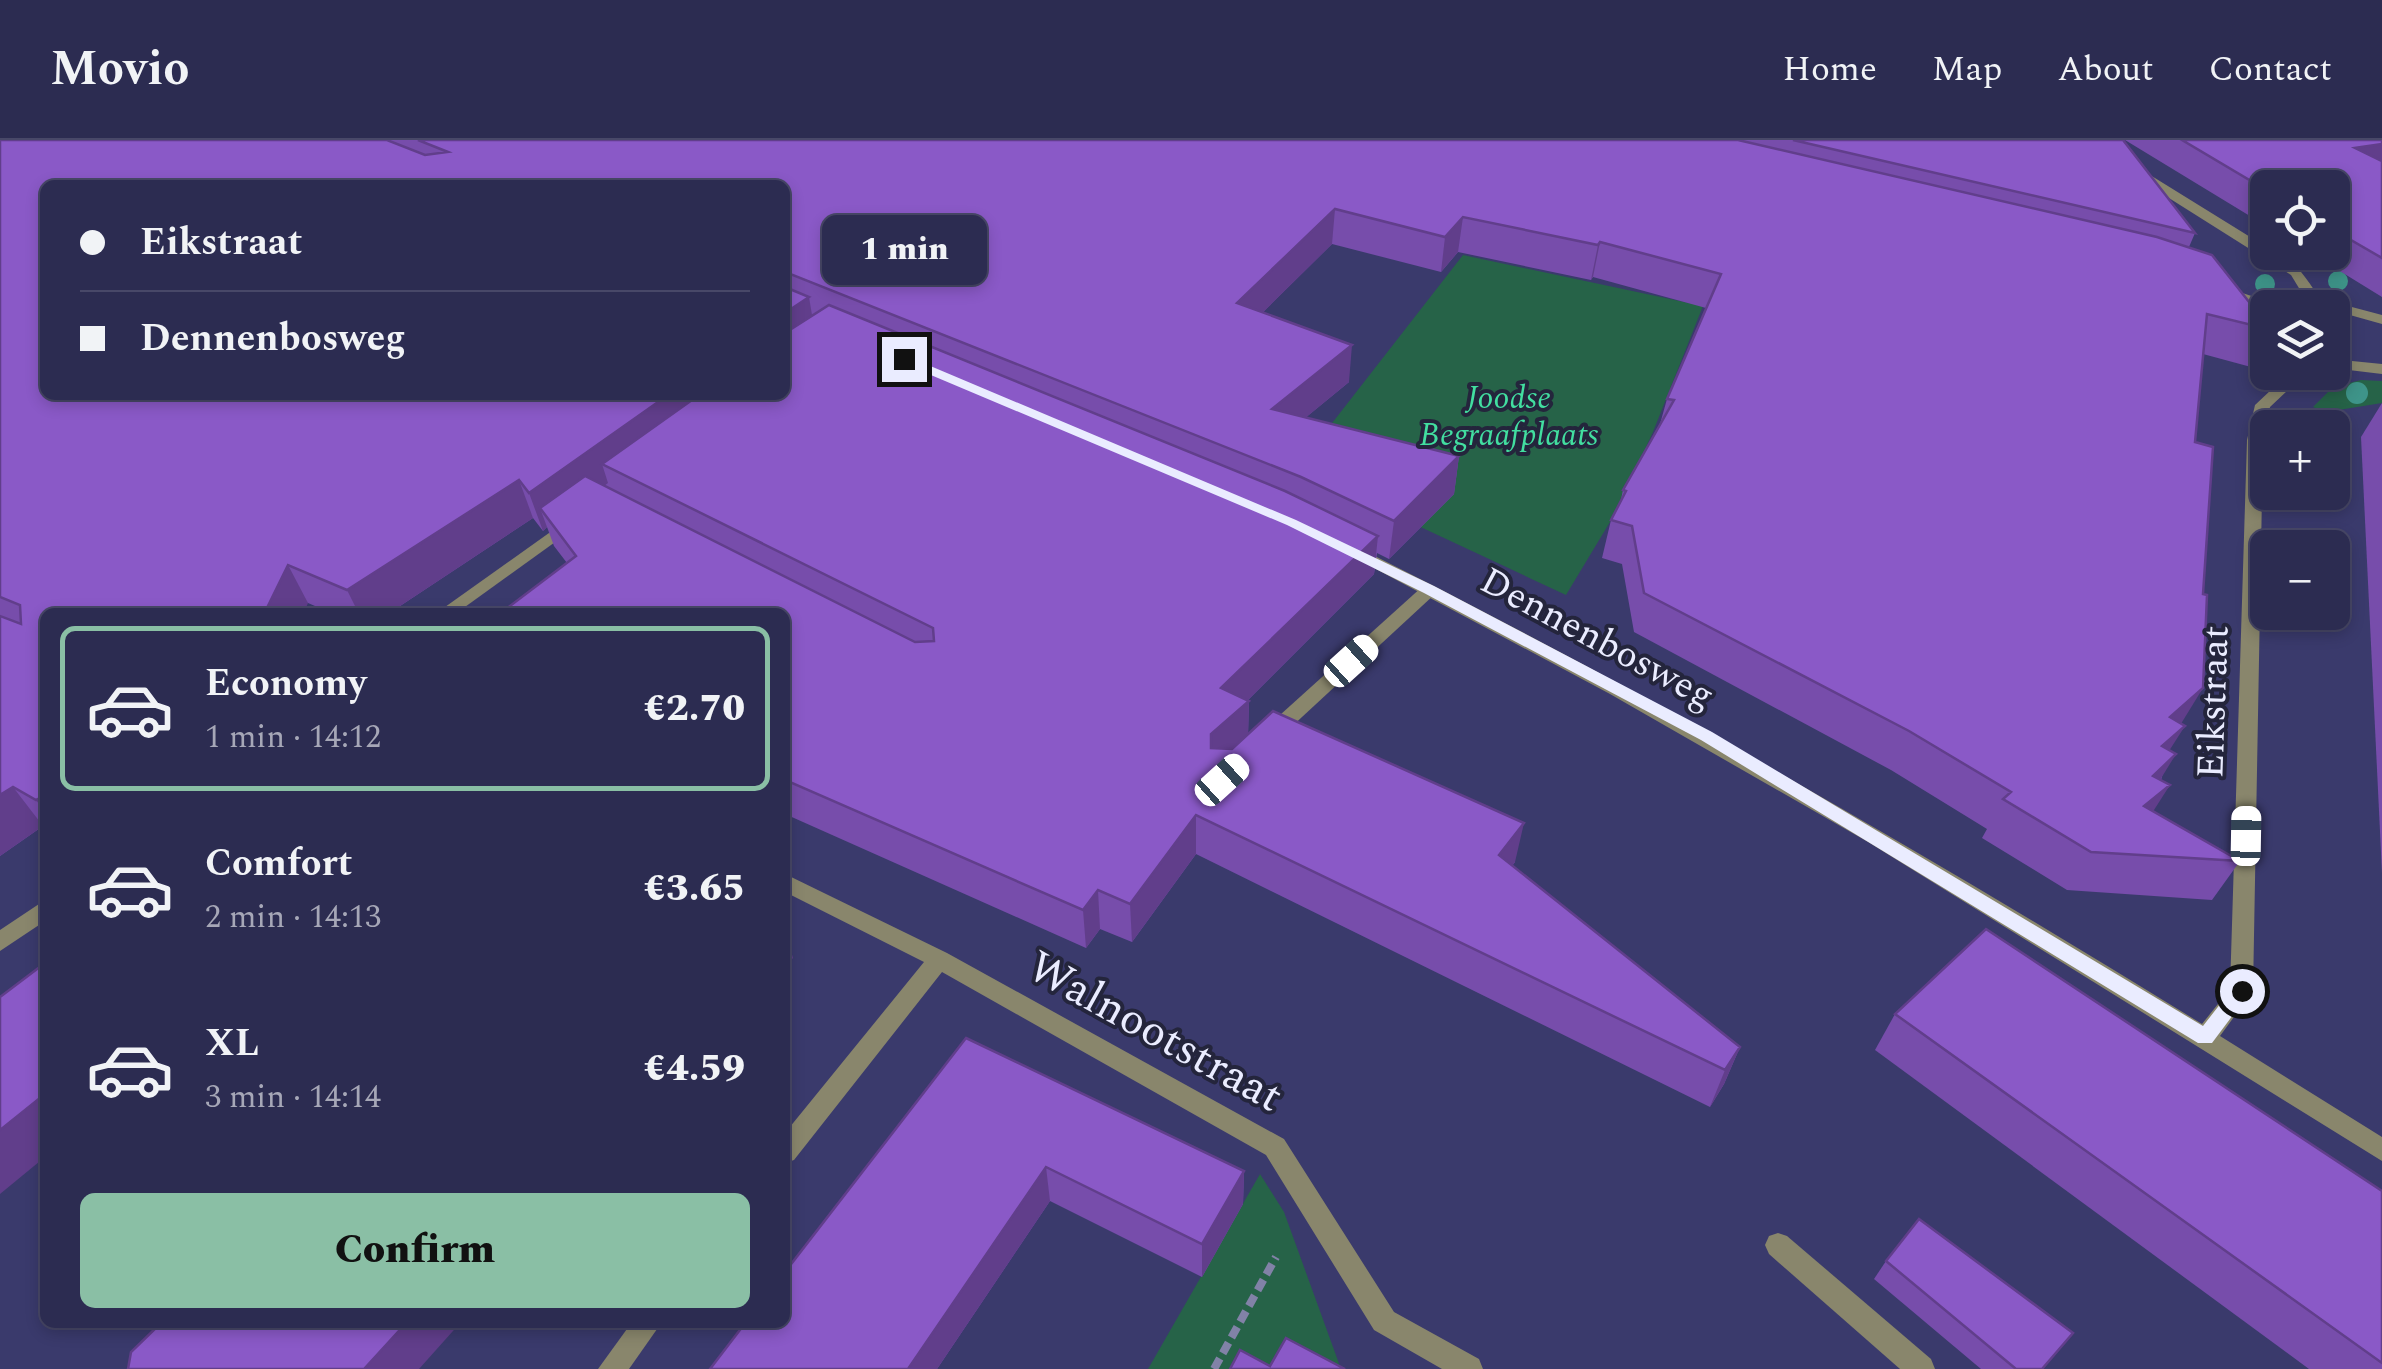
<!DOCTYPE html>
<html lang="en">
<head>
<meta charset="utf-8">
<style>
  body { margin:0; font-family:Spectral,serif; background:#38385b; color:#f1f3f6; height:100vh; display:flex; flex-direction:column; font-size:38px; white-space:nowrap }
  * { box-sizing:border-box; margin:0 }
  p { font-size:32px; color:#a6a7b7 }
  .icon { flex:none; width:55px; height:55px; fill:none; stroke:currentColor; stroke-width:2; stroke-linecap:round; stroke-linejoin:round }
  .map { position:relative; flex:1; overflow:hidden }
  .sheet { position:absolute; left:40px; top:468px; width:750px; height:720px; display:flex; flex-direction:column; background:#2c2c51; border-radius:15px; box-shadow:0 5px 15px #0003,0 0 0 2px #484868 }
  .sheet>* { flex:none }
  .top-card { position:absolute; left:40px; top:40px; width:750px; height:220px; border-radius:15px; box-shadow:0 5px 15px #0003,0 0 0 2px #484868; display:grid; align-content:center; height:220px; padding:0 40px; background:#2c2c51 }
  .controls { position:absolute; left:2250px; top:30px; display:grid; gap:20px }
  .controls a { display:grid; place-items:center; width:100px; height:100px; border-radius:15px; background:#2c2c51; box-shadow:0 5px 15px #0003,0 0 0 2px #484868; font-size:50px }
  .end { position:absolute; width:45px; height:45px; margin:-22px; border:12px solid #eaecff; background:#111; box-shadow:0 0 0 5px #111 }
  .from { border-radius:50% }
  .bubble { position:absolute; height:70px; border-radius:15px; background:#2c2c51; box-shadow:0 5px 15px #0003,0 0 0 2px #484868; font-size:32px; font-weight:800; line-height:70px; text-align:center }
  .car { position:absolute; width:30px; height:60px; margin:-30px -15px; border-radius:12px; box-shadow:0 0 8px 2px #0007; background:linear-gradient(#fff 24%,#345 0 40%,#fff 0 76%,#345 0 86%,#fff 0) }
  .top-card b { display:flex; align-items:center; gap:35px; height:95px; font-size:38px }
  .top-card b+b { border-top:2px solid #484868 }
  .top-card i { width:25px; height:25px; background:#f1f3f6 }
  ul { padding:18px 0 0; list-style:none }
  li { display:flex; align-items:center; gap:30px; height:165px; margin:0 20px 15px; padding:0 20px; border:5px solid transparent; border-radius:15px }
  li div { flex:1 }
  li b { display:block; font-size:38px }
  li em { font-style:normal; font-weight:800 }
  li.active { border-color:#8abfa5 }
  li>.icon { width:90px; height:90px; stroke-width:1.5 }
  .action { display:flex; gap:20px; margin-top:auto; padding:20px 40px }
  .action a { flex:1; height:115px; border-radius:15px; background:#8abfa5; color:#111; font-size:40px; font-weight:800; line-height:115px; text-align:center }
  header { display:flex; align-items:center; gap:60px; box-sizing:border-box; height:140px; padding:0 50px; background:#2c2c51; border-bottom:2px solid #484868 }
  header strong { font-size:48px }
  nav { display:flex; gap:55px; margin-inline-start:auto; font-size:35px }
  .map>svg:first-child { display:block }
</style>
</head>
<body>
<header>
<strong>Movio</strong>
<nav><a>Home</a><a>Map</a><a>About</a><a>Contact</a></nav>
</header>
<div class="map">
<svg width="2382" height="1229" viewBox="0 0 2382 1229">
  <rect width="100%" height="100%" fill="#3a3a6c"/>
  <g fill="#266348">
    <path d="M 1463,115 L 1703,166 L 1653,292 L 1616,372 L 1566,455 L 1292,327 L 1329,287 Z"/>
    <path d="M 2361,240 L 2382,241 L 2382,263 L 2326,272 L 2313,267 L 2333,247 Z"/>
    <path d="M 1260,1034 L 1284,1072 L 1341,1229 L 1148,1229 Z"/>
  </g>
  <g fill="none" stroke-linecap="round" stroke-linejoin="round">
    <path stroke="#8182a7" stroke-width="8" stroke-dasharray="12 6" stroke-linecap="butt" d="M 1214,1229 L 1276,1117"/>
    <g fill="#89866c" fill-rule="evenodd">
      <path d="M 1429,444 L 1438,450 L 1435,454 L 1275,602 L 1261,602 L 1258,597 L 1261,592 L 1423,446 Z"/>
      <path d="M 1778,1093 L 1787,1096 L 1931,1219 L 1935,1229 L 1900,1229 L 1769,1114 L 1765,1105 L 1769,1096 Z"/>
    </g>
    <g fill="#89866c" fill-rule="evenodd">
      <path d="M 2134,30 L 2142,30 L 2268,108 L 2268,112 C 2295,116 2308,141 2322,162 L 2333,162 L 2382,175 L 2382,184 L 2332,170 L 2332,168 L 2282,168 L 2289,164 L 2308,163 L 2291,135 L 2134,36 Z"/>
      <path d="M 2221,146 L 2279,165 L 2281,168 L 2268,168 L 2268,171 L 2216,153 L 2216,147 Z"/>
      <path d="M 2332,219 L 2382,224 L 2382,234 L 2332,228 Z"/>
      <path d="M 2290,232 L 2307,232 L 2270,267 L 2263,300 L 2253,851 L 2220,896 L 2382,997 L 2382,1021 L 1868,702 L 1610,554 L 1344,412 L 1353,407 L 1359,408 C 1648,553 1927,714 2202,884 L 2230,849 L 2247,300 L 2255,265 Z"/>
      <path d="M 570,378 L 576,379 L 576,387 L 458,472 L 438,472 Z"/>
      <path d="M 785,734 L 947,813 L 1284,999 L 1394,1172 L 1479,1219 L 1483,1229 L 1442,1229 L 1374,1190 L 1266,1015 L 942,832 L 794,1020 L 785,1023 L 785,993 L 924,822 L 785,752 Z"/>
      <path d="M 45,760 L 45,781 L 0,811 L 0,790 Z"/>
      <path d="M 632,1182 L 662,1182 L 629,1229 L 598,1229 Z"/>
    </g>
  </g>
  <g fill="#3e9489">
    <circle cx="2338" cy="141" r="10"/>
    <circle cx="2265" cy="144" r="10"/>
    <circle cx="2357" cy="253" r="11"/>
  </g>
  <g fill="#774dab" fill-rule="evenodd">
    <path d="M 0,0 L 2123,0 L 2195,93 L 2189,107 L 2268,186 L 2268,197 L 2251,227 L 2203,214 L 2195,302 L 2181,583 L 2169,610 L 2153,671 L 2240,721 L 2212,760 L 2067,750 L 1982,698 L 1987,689 L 1891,630 L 1634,492 L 1622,424 L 1602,418 L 1611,380 L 1620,364 L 1623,350 L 1660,284 L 1667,259 L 1706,168 L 1593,137 L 1591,140 L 1458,112 L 1441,132 L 1332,104 L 1263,172 L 1349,242 L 1305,278 L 1459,316 L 1454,354 L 1389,419 L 1377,413 L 1374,434 L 1248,560 L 1249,561 L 1248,594 L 1515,722 L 1512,726 L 1740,907 L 1724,944 L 1710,967 L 1196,714 L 1132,802 L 1100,789 L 1086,808 L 785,674 L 785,472 L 567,423 L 554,406 L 547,387 L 543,391 L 533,378 L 391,472 L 329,472 L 308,463 L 45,472 L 45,687 L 43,686 L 0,716 ZM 785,45 L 785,255 L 45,255 Z"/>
    <path d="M 2125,0 L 2382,0 L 2382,157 L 2309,112 L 2332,112 L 2332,48 L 2268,48 L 2268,87 Z"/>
    <path d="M 2382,263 L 2382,733 L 2361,297 Z"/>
    <path d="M 1895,874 L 2382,1051 L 2382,1229 L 2309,1229 L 1875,910 Z"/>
    <path d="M 966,898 L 1244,1031 L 1243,1064 L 1202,1137 L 1050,1061 L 937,1229 L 710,1229 Z"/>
    <path d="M 1886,1121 L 2042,1229 L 1981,1229 L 1874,1139 Z"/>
  </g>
  <g fill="#613e8b">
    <path d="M 2382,4 L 2382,29 L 2355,8 Z"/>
    <path d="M 1335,69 L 1332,104 L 1236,199 L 1237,163 Z"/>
    <path d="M 1463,77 L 1458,112 L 1441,132 L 1445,97 Z"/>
    <path d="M 1600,102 L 1593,137 L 1591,140 L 1598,105 Z"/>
    <path d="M 809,157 L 815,193 L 785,214 L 785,173 Z"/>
    <path d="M 1352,205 L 1349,242 L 1270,307 L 1272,269 Z"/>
    <path d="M 668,255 L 729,255 L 602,324 L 608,343 L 552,384 L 540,368 L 547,387 L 543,391 L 529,353 Z"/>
    <path d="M 1459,316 L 1454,354 L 1389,419 L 1394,381 Z"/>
    <path d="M 519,340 L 533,378 L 391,472 L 358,472 L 347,450 Z"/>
    <path d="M 1378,396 L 1374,434 L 1230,578 L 1249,561 L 1248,600 L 1211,633 L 1211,594 L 1221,548 Z"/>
    <path d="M 288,425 L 308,463 L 304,472 L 265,472 Z"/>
    <path d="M 2203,548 L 2179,587 L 2170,577 Z"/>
    <path d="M 2185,586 L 2160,625 L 2162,606 Z"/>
    <path d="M 2176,614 L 2152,653 L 2153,636 Z"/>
    <path d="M 2170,645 L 2145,684 L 2144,666 Z"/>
    <path d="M 13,647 L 43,686 L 0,716 L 0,655 Z"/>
    <path d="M 45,655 L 45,672 L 36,660 Z"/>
    <path d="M 1196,675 L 1196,714 L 1132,802 L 1130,764 Z"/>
    <path d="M 1524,683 L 1515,722 L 1491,754 L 1499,715 Z"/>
    <path d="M 1098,750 L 1100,789 L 1086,808 L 1083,770 Z"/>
    <path d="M 785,791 L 793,818 L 785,826 Z"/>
    <path d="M 1740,907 L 1724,944 L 1710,967 L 1725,930 Z"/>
    <path d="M 45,954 L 45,1017 L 0,1054 L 0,990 Z"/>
    <path d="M 1046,1027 L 1050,1061 L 937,1229 L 908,1229 Z"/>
    <path d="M 1244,1031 L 1243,1064 L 1202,1137 L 1202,1104 Z"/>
    <path d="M 407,1182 L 461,1182 L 419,1229 L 364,1229 Z"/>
  </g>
  <g fill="#8a59c7" stroke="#613e8b" stroke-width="2.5">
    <path d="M 0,0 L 387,0 L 425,15 L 448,12 L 418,0 L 1738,0 L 2157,97 L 2212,115 L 2268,186 L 2268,189 L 2207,174 L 2195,302 L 2213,307 L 2203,454 L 2207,455 L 2203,548 L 2170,577 L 2185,586 L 2162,606 L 2176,614 L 2153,636 L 2170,645 L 2144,666 L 2240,721 L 2091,712 L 2003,659 L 2011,652 L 1909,591 L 1644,453 L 1632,386 L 1611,380 L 1626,351 L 1623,350 L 1674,260 L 1667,259 L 1721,134 L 1600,102 L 1598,105 L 1463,77 L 1445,97 L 1335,69 L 1237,163 L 1352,205 L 1272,269 L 1459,316 L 1394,381 L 1301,337 L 785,132 L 785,45 L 45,45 L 45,255 L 668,255 L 529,353 L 519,340 L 347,450 L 288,425 L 265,472 L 45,472 L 45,655 L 36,660 L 13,647 L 0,655 L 0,476 L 21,484 L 20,465 L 0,457 Z"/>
    <path d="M 1793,0 L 2123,0 L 2195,93 Z"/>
    <path d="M 2182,0 L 2382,0 L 2382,4 L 2355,8 L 2382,21 L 2382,118 L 2332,89 L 2332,48 L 2268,48 L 2268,51 Z"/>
    <path d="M 785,147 L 809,157 L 785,173 Z"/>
    <path d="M 829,165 L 1285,351 L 1378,396 L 1221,548 L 1249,561 L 1211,594 L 1211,608 L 1232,609 L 1273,571 L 1524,683 L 1499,715 L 1740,907 L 1725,930 L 1196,675 L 1130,764 L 1098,750 L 1083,770 L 785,640 L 785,472 L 502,472 L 576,416 L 540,368 L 585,336 L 915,502 L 934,501 L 933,488 L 602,324 L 699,255 L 785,255 L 785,193 Z"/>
    <path d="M 1986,789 L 2382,1051 L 2382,1223 L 1895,874 Z"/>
    <path d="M 45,823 L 45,954 L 0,990 L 0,857 Z"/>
    <path d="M 966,898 L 1244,1031 L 1202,1104 L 1046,1027 L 908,1229 L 710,1229 L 746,1182 L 785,1182 L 785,1132 Z"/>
    <path d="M 1919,1079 L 2073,1193 L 2042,1229 L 2016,1229 L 1886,1121 Z"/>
    <path d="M 162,1182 L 407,1182 L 364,1229 L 128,1229 L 131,1212 Z"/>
    <path d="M 1286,1198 L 1345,1229 L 1230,1229 L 1240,1210 L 1270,1226 Z"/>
  </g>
  <path fill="#eaecff" d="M 900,217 L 909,217 L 1296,380 L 1434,446 L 1712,592 L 2203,886 L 2235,845 L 2242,843 L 2251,851 L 2212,903 L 2198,903 L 1701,600 L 1424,453 L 1287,385 L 900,222 Z"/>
  <g text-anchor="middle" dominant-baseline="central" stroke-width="8" stroke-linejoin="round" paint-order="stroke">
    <g font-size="32" font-style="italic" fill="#42dea0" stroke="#24253c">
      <text x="1509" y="258">Joodse<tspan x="1509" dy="37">Begraafplaats</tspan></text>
    </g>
    <g font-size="38" fill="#eaecff" stroke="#24253c">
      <text transform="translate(1597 499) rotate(28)">Dennenbosweg</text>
      <text transform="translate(2214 562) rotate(-88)">Eikstraat</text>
    </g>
    <g font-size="45" fill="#eaecff" stroke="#24253c">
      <text transform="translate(1155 892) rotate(29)">Walnootstraat</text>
    </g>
  </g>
</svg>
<div class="controls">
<a><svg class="icon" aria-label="locate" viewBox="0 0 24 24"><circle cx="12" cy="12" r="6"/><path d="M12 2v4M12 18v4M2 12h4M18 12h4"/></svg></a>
<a><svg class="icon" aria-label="layers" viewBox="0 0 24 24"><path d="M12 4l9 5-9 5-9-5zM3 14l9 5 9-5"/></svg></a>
<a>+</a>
<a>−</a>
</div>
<i class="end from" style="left:2242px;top:851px"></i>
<i class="end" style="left:904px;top:219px"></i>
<div class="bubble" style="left:822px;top:75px;width:165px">1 min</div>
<i class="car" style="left:1351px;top:521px;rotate:48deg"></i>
<i class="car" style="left:1222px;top:640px;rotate:48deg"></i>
<i class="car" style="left:2246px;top:696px;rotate:1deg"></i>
<div class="top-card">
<b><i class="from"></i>Eikstraat</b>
<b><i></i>Dennenbosweg</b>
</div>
<section class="sheet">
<ul>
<li class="active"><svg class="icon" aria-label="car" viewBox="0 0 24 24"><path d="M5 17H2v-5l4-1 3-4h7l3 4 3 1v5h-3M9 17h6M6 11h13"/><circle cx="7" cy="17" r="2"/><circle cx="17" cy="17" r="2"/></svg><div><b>Economy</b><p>1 min · 14:12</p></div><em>€2.70</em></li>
<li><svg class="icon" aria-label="car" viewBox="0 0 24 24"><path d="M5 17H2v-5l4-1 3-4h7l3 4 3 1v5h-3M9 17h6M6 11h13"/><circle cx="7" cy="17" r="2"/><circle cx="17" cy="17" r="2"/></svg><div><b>Comfort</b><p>2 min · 14:13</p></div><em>€3.65</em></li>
<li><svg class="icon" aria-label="car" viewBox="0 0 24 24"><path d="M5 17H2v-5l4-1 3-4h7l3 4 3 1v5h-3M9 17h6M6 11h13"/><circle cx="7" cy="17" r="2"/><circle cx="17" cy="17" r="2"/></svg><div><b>XL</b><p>3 min · 14:14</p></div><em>€4.59</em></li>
</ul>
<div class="action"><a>Confirm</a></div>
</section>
</div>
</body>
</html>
